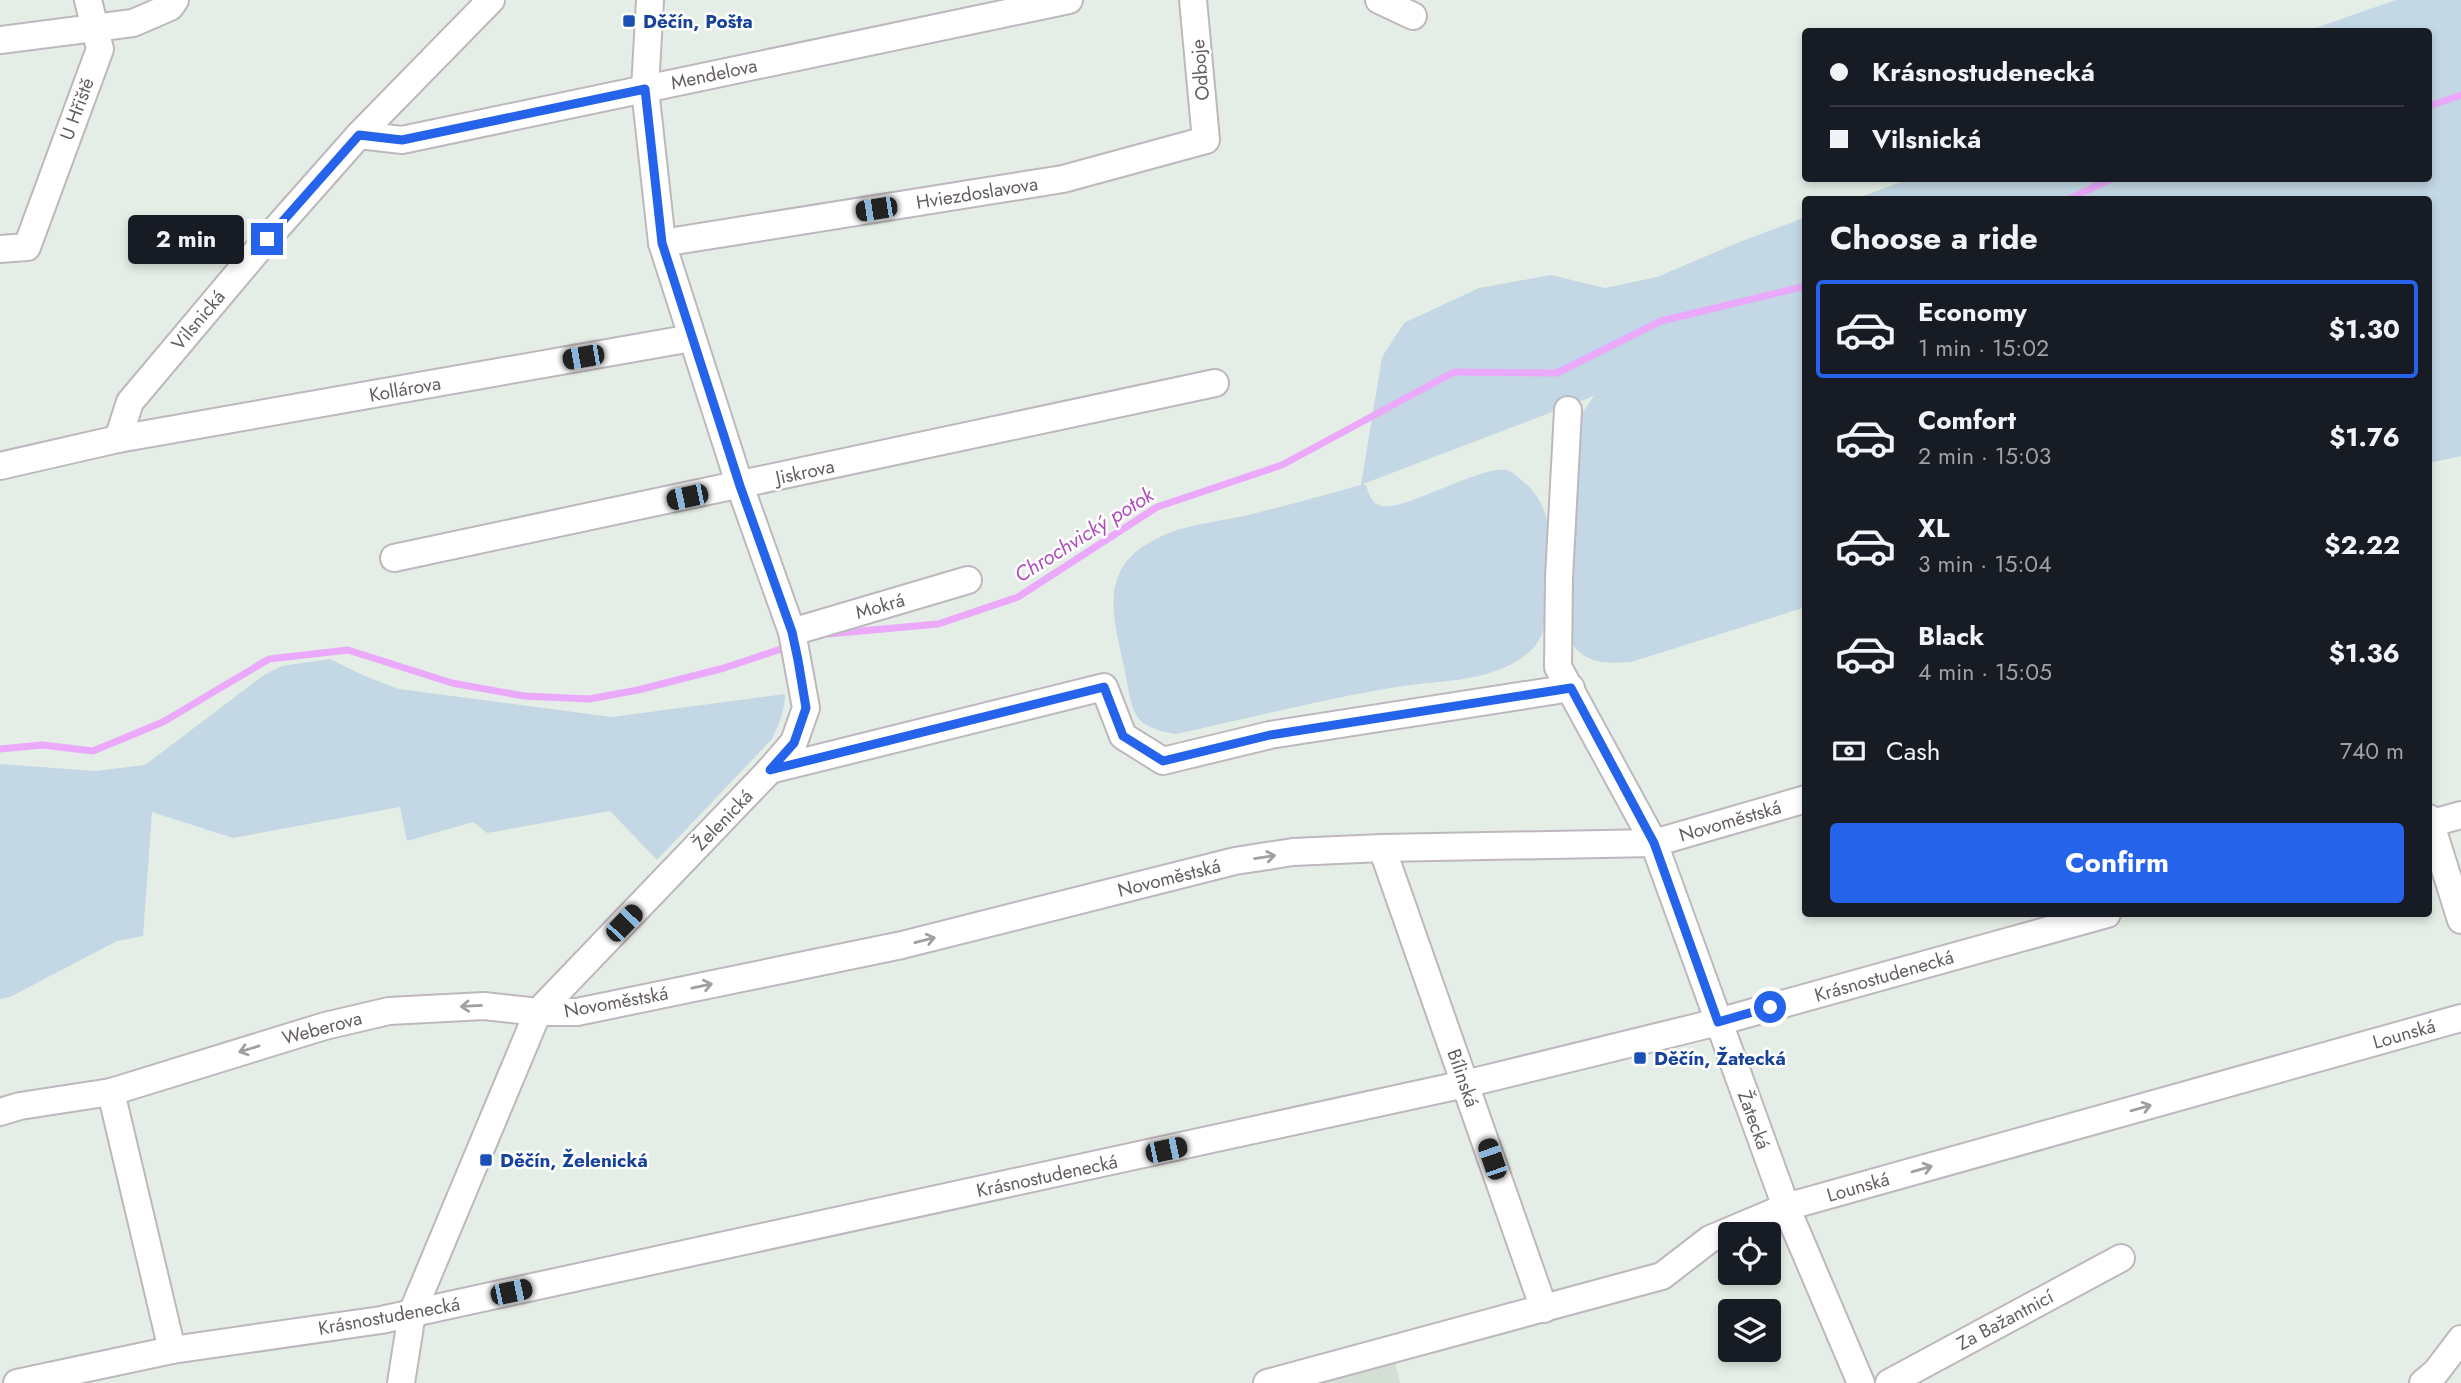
<!DOCTYPE html>
<html lang="en">
<head>
<meta charset="utf-8">
<style>
  body { margin:0; font-family:Jost,sans-serif; background:#242831; color:#f1f3f6; height:100vh; display:flex; flex-direction:column; font-size:26px; white-space:nowrap }
  * { box-sizing:border-box; margin:0 }
  p { font-size:23px; color:#9ea1a6 }
  .icon { flex:none; width:38px; height:38px; fill:none; stroke:currentColor; stroke-width:2; stroke-linecap:round; stroke-linejoin:round }
  .map { position:relative; flex:1; overflow:hidden }
  .details { position:absolute; left:1802px; top:196px; width:630px; height:721px; display:flex; flex-direction:column; background:#171b24; border-radius:7px; box-shadow:0 4px 10px #0003 }
  .details>* { flex:none }
  .hud { position:absolute; left:1802px; top:28px; width:630px; height:154px; border-radius:7px; box-shadow:0 4px 10px #0003; display:grid; align-content:center; height:154px; padding:0 28px; background:#171b24 }
  .buttons { position:absolute; left:1718px; top:1222px; display:grid; gap:14px }
  .buttons a { display:grid; place-items:center; width:63px; height:63px; border-radius:7px; background:#171b24; box-shadow:0 4px 10px #0003; font-size:35px }
  .end { position:absolute; width:32px; height:32px; margin:-16px; border:9px solid #2563eb; background:#fff; box-shadow:0 0 0 4px #fff }
  .from { border-radius:50% }
  .bubble { position:absolute; height:49px; border-radius:7px; background:#171b24; box-shadow:0 4px 10px #0003; font-size:23px; font-weight:700; line-height:49px; text-align:center }
  .car { position:absolute; width:21px; height:42px; margin:-21px -10px; border-radius:9px; box-shadow:0 0 5px 2px #0007; background:linear-gradient(#222 24%,#8ab4d8 0 40%,#222 0 76%,#8ab4d8 0 86%,#222 0) }
  .hud b { display:flex; align-items:center; gap:24px; height:66px; font-size:26px }
  .hud b+b { border-top:2px solid #363941 }
  .hud i { width:18px; height:18px; background:#f1f3f6 }
  ul { padding:0; list-style:none }
  li { display:flex; align-items:center; gap:21px; height:98px; margin:0 14px 10px; padding:0 14px; border:4px solid transparent; border-radius:7px }
  li div { flex:1 }
  li b { display:block; font-size:26px }
  li em { font-style:normal; font-weight:700 }
  li.selected { border-color:#2563eb }
  li>.icon { width:63px; height:63px; stroke-width:1.5 }
  h2 { padding:0 28px; font-size:32px; line-height:84px }
  .pay { display:flex; align-items:center; gap:18px; height:77px; padding:0 28px; font-size:26px }
  .pay p { margin-inline-start:auto }
  .action { display:flex; gap:14px; margin-top:auto; padding:14px 28px }
  .action a { flex:1; height:80px; border-radius:7px; background:#2563eb; color:#fff; font-size:28px; font-weight:700; line-height:80px; text-align:center }
  .map>svg:first-child { display:block }
</style>
</head>
<body>
<div class="map">
<svg width="2461" height="1383" viewBox="0 0 2461 1383">
  <rect width="100%" height="100%" fill="#e5eee6"/>
  <path fill="#d3ded5" d="M 1394,1358 L 1400,1383 L 1302,1383 Z"/>
  <g fill="#c3d8e4">
    <path d="M 2396,0 L 2461,0 L 2461,456 L 2429,463 L 2429,200 L 1855,199 L 1912,178 L 2429,178 L 2429,32 L 2307,31 Z"/>
    <path d="M 1806,217 L 1806,607 L 1631,662 C 1607,664 1584,664 1570,641 L 1568,554 L 1578,419 L 1594,396 L 1363,484 L 1366,485 C 1369,494 1371,503 1381,506 C 1389,508 1399,504 1407,502 C 1428,496 1490,465 1507,470 C 1513,472 1519,478 1524,482 C 1560,512 1550,566 1547,607 C 1545,629 1542,644 1523,657 C 1486,684 1433,680 1390,688 C 1318,700 1247,719 1176,734 C 1131,727 1133,712 1125,672 C 1119,640 1104,598 1122,568 C 1129,556 1142,546 1154,540 C 1183,524 1220,522 1252,514 C 1289,505 1325,495 1361,485 L 1382,357 L 1404,323 L 1479,288 L 1551,275 L 1605,288 L 1657,277 L 1737,243 Z"/>
    <path d="M 330,659 L 367,677 L 399,689 L 612,717 L 785,694 C 785,710 779,724 772,739 L 657,860 L 610,811 L 487,833 L 473,822 L 407,841 L 400,807 L 233,838 L 152,812 L 143,936 L 117,941 L 10,997 L 0,999 L 0,764 L 95,771 L 145,765 L 264,675 L 282,666 Z"/>
  </g>
  <g fill="none" stroke-linecap="round" stroke-linejoin="round">
    <g stroke="#eaa9fa" stroke-width="7">
      <path d="M 2429,106 L 2461,95"/>
      <path d="M 2067,200 L 2113,178"/>
      <path d="M 828,634 L 938,624 L 1018,597 L 1157,507 L 1282,465 L 1454,372 L 1557,373 L 1661,321 L 1806,286"/>
      <path d="M 0,749 L 42,745 L 93,751 L 163,722 L 269,659 L 348,650 L 452,683 L 524,696 L 589,699 L 638,690 L 724,668 L 790,646"/>
    </g>
    <defs>
      <g id="street">
        <path d="M 1379,0 L 1413,16"/>
        <path d="M 0,40 L 133,23 L 170,7 L 175,0"/>
        <path d="M 359,135 L 402,140 L 1069,0"/>
        <path d="M 662,243 L 1063,179 L 1206,140 L 1193,0"/>
        <path d="M 0,249 L 27,247 L 100,49 L 88,0"/>
        <path d="M 1568,410 L 1559,578 L 1558,667 L 1654,843 L 1786,1207 L 1861,1383"/>
        <path d="M 118,439 L 692,338"/>
        <path d="M 0,466 L 118,439 L 130,402 L 267,239 L 359,135 L 491,0"/>
        <path d="M 394,558 L 1215,383"/>
        <path d="M 792,632 L 968,580"/>
        <path d="M 770,770 L 1104,687 L 1123,736 L 1163,761 L 1270,735 L 1571,688"/>
        <path d="M 2429,818 L 2461,920"/>
        <path d="M 2429,824 L 2461,815"/>
        <path d="M 1382,848 L 1544,1309"/>
        <path d="M 111,1092 L 172,1350"/>
        <path d="M 0,1112 L 20,1106 L 111,1092 L 325,1026 L 389,1011 L 484,1006 L 538,1012 L 577,1012 L 902,945 L 1235,861 L 1293,852 L 1382,848 L 1654,843 L 1806,799"/>
        <path d="M 17,1383 L 172,1350 L 381,1320 L 1465,1084 L 1718,1022 L 2107,914"/>
        <path d="M 401,1383 L 412,1313 L 538,1012 L 770,770 L 794,742 L 806,708 L 792,632 L 740,486 L 662,243 L 645,89 L 650,0"/>
        <path d="M 1267,1383 L 1662,1276 L 1710,1239 L 1786,1207 L 2461,1018"/>
        <path d="M 1889,1383 L 2121,1258"/>
        <path d="M 2423,1383 L 2436,1372 L 2461,1339"/>
      </g>
    </defs>
    <use href="#street" stroke="#beb7be" stroke-width="30"/>
    <use href="#street" stroke="#fff" stroke-width="26"/>
  </g>
  <defs><path id="oneway-shaft" d="M-6 0H5M1.5-3L5.5 0L1.5 3" fill="none" stroke-width="1.6" stroke-linecap="round" stroke-linejoin="round" transform="scale(1.75)"/></defs>
  <g stroke="#a29ea2">
    <use href="#oneway-shaft" transform="translate(1265 857) rotate(-9)"/>
    <use href="#oneway-shaft" transform="translate(925 940) rotate(-14)"/>
    <use href="#oneway-shaft" transform="translate(702 986) rotate(-12)"/>
    <use href="#oneway-shaft" transform="translate(471 1006) rotate(177)"/>
    <use href="#oneway-shaft" transform="translate(249 1049) rotate(163)"/>
    <use href="#oneway-shaft" transform="translate(2141 1108) rotate(-16)"/>
    <use href="#oneway-shaft" transform="translate(1922 1169) rotate(-16)"/>
  </g>
  <g fill="none" stroke-linecap="round" stroke-linejoin="round">
    <path stroke="#2563eb" stroke-width="9" d="M 267,239 L 359,135 L 402,140 L 645,89 L 662,243 L 740,486 L 792,632 L 798,660 L 806,708 L 794,743 L 770,770 L 1104,687 L 1123,736 L 1163,761 L 1270,735 L 1571,688 L 1654,843 L 1718,1022 L 1770,1007"/>
  </g>
  <g fill="#1a4fb4" stroke="#fff" stroke-width="2.5">
    <rect x="622" y="14" width="14" height="14" rx="3.5"/>
    <rect x="1633" y="1051" width="14" height="14" rx="3.5"/>
    <rect x="479" y="1153" width="14" height="14" rx="3.5"/>
  </g>
  <g text-anchor="middle" dominant-baseline="central" stroke-width="5" stroke-linejoin="round" paint-order="stroke">
    <g font-size="19" font-weight="bold" fill="#164399" stroke="#fff" text-anchor="start">
      <text x="643" y="21">Děčín, Pošta</text>
      <text x="1654" y="1058">Děčín, Žatecká</text>
      <text x="500" y="1160">Děčín, Želenická</text>
    </g>
    <g font-size="19" fill="#645d64" stroke="#fff">
      <text transform="translate(1200 70) rotate(-95)">Odboje</text>
      <text transform="translate(714 74) rotate(-12)">Mendelova</text>
      <text transform="translate(77 109) rotate(-70)">U Hřiště</text>
      <text transform="translate(977 193) rotate(-9)">Hviezdoslavova</text>
      <text transform="translate(198 320) rotate(-50)">Vilsnická</text>
      <text transform="translate(405 389) rotate(-10)">Kollárova</text>
      <text transform="translate(805 472) rotate(-12)">Jiskrova</text>
      <text transform="translate(880 606) rotate(-16)">Mokrá</text>
      <text transform="translate(723 820) rotate(-46)">Želenická</text>
      <text transform="translate(1730 821) rotate(-16)">Novoměstská</text>
      <text transform="translate(1169 878) rotate(-14)">Novoměstská</text>
      <text transform="translate(1884 976) rotate(-16)">Krásnostudenecká</text>
      <text transform="translate(616 1002) rotate(-10)">Novoměstská</text>
      <text transform="translate(322 1028) rotate(-15)">Weberova</text>
      <text transform="translate(2404 1034) rotate(-16)">Lounská</text>
      <text transform="translate(1463 1078) rotate(71)">Bílinská</text>
      <text transform="translate(1754 1120) rotate(70)">Žatecká</text>
      <text transform="translate(1047 1176) rotate(-12)">Krásnostudenecká</text>
      <text transform="translate(1858 1187) rotate(-16)">Lounská</text>
      <text transform="translate(389 1316) rotate(-10)">Krásnostudenecká</text>
      <text transform="translate(2005 1320) rotate(-28)">Za Bažantnicí</text>
    </g>
    <g font-size="21" font-style="italic" fill="#b04dbd" stroke="#fff">
      <text transform="translate(1084 535) rotate(-32)">Chrochvický potok</text>
    </g>
  </g>
</svg>
<div class="buttons">
<a><svg class="icon" aria-label="locate" viewBox="0 0 24 24"><circle cx="12" cy="12" r="6"/><path d="M12 2v4M12 18v4M2 12h4M18 12h4"/></svg></a>
<a><svg class="icon" aria-label="layers" viewBox="0 0 24 24"><path d="M12 4l9 5-9 5-9-5zM3 14l9 5 9-5"/></svg></a>
</div>
<i class="end from" style="left:1770px;top:1007px"></i>
<i class="end" style="left:267px;top:239px"></i>
<div class="bubble" style="left:128px;top:215px;width:116px">2 min</div>
<i class="car" style="left:876px;top:209px;rotate:261deg"></i>
<i class="car" style="left:583px;top:357px;rotate:260deg"></i>
<i class="car" style="left:687px;top:497px;rotate:258deg"></i>
<i class="car" style="left:624px;top:923px;rotate:44deg"></i>
<i class="car" style="left:1166px;top:1150px;rotate:78deg"></i>
<i class="car" style="left:1492px;top:1159px;rotate:341deg"></i>
<i class="car" style="left:511px;top:1292px;rotate:78deg"></i>
<div class="hud">
<b><i class="from"></i>Krásnostudenecká</b>
<b><i></i>Vilsnická</b>
</div>
<section class="details">
<h2>Choose a ride</h2>
<ul>
<li class="selected"><svg class="icon" aria-label="car" viewBox="0 0 24 24"><path d="M5 17H2v-5l4-1 3-4h7l3 4 3 1v5h-3M9 17h6M6 11h13"/><circle cx="7" cy="17" r="2"/><circle cx="17" cy="17" r="2"/></svg><div><b>Economy</b><p>1 min · 15:02</p></div><em>$1.30</em></li>
<li><svg class="icon" aria-label="car" viewBox="0 0 24 24"><path d="M5 17H2v-5l4-1 3-4h7l3 4 3 1v5h-3M9 17h6M6 11h13"/><circle cx="7" cy="17" r="2"/><circle cx="17" cy="17" r="2"/></svg><div><b>Comfort</b><p>2 min · 15:03</p></div><em>$1.76</em></li>
<li><svg class="icon" aria-label="car" viewBox="0 0 24 24"><path d="M5 17H2v-5l4-1 3-4h7l3 4 3 1v5h-3M9 17h6M6 11h13"/><circle cx="7" cy="17" r="2"/><circle cx="17" cy="17" r="2"/></svg><div><b>XL</b><p>3 min · 15:04</p></div><em>$2.22</em></li>
<li><svg class="icon" aria-label="car" viewBox="0 0 24 24"><path d="M5 17H2v-5l4-1 3-4h7l3 4 3 1v5h-3M9 17h6M6 11h13"/><circle cx="7" cy="17" r="2"/><circle cx="17" cy="17" r="2"/></svg><div><b>Black</b><p>4 min · 15:05</p></div><em>$1.36</em></li>
</ul>
<div class="pay"><svg class="icon" aria-label="cash" viewBox="0 0 24 24"><path d="M3 7h18v10H3z"/><circle cx="12" cy="12" r="2"/></svg>Cash<p>740 m</p></div>
<div class="action"><a>Confirm</a></div>
</section>
</div>
</body>
</html>
